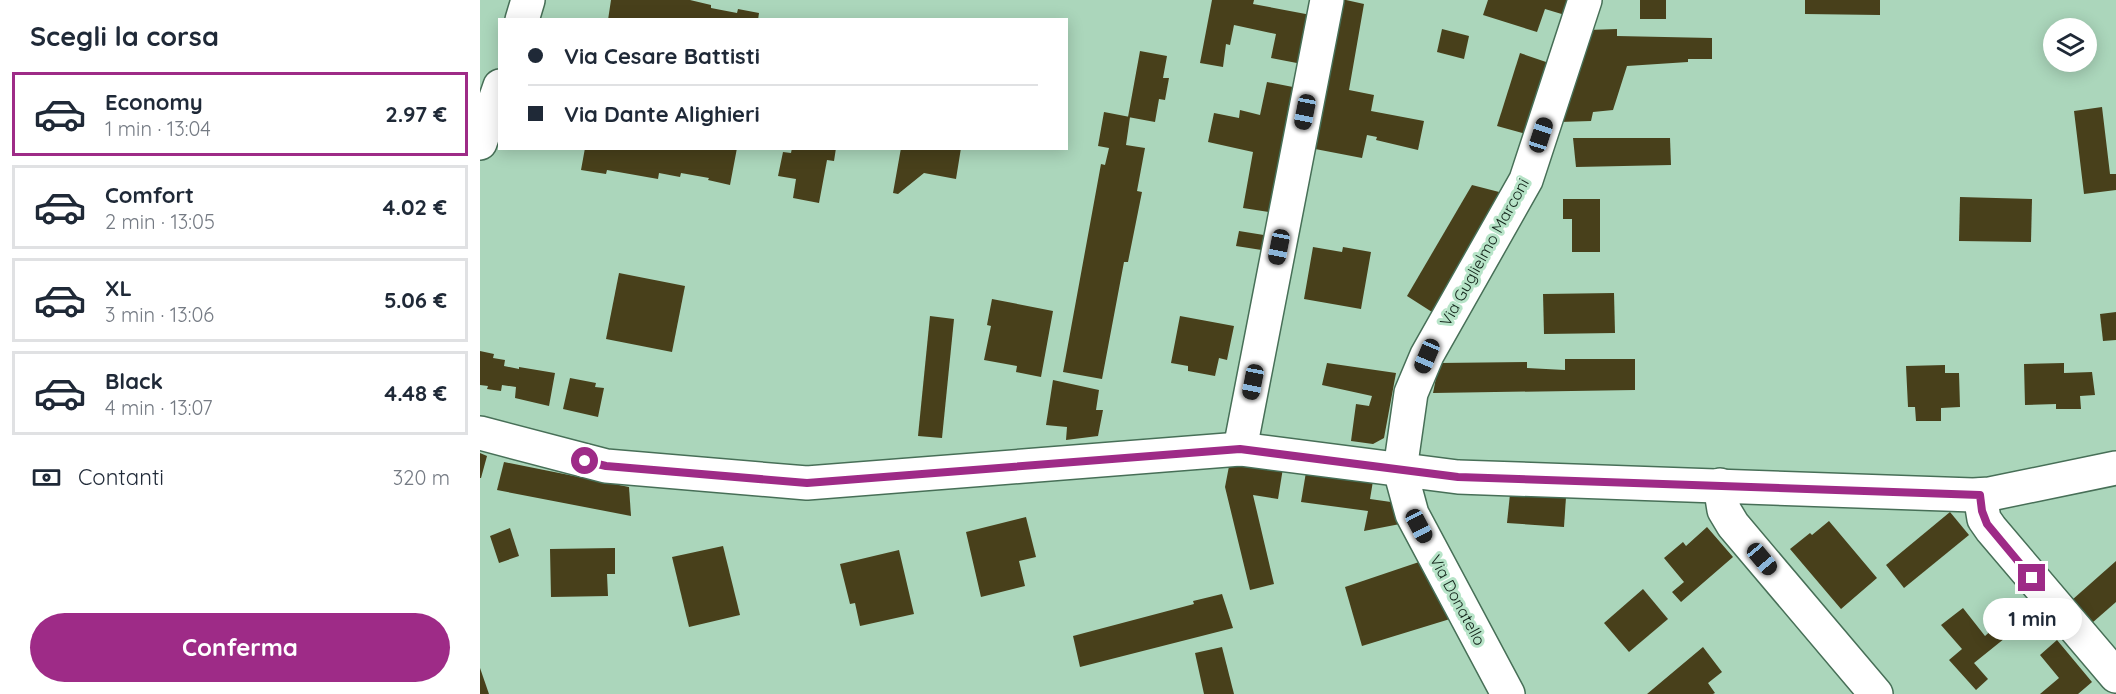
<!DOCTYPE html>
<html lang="it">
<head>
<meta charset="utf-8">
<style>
  body { margin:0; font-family:Quicksand,sans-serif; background:#f2f2f3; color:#1f2937; height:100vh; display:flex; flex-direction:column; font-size:22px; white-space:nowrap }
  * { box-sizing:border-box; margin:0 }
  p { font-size:20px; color:#747a83 }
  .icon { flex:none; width:33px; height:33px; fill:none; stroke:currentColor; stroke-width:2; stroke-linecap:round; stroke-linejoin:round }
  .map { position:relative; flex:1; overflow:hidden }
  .side { display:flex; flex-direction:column; background:#fff; width:480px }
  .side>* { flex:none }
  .guide { position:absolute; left:18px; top:18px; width:570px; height:132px; border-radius:0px; box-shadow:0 3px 15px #0003; display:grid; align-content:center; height:132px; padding:0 30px; background:#fff }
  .tools { position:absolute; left:1563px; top:18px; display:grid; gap:12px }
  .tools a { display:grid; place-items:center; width:54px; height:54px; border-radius:50%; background:#fff; box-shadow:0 3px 15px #0003; font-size:30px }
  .end { position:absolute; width:27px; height:27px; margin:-14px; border:8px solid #9e2b87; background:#fff; box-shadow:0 0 0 3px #fff }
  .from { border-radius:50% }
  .bubble { position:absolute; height:42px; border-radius:21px; background:#fff; box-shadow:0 3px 15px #0003; font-size:20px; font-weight:800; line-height:42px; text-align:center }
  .car { position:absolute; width:18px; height:36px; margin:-18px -9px; border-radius:8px; box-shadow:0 0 4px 2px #0007; background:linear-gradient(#222 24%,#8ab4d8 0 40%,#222 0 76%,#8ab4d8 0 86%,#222 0) }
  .guide b { display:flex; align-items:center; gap:21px; height:57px; font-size:22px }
  .guide b+b { border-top:2px solid #e0e1e3 }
  .guide i { width:15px; height:15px; background:#1f2937 }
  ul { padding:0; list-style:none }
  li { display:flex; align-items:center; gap:18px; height:84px; margin:0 12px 9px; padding:0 18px; border:3px solid #e0e1e3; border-radius:0px }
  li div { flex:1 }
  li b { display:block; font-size:22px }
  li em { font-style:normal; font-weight:800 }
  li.active { border-color:#9e2b87 }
  li>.icon { width:54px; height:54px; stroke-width:1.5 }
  h2 { padding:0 30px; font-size:27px; line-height:72px }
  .pay { display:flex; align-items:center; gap:15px; height:66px; padding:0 30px; font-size:22px }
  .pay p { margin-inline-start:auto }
  .action { display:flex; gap:12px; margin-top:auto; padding:12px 30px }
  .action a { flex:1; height:69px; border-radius:36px; background:#9e2b87; color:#fff; font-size:24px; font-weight:800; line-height:69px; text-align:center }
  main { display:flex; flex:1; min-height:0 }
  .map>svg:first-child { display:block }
</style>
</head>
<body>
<main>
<section class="side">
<h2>Scegli la corsa</h2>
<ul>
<li class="active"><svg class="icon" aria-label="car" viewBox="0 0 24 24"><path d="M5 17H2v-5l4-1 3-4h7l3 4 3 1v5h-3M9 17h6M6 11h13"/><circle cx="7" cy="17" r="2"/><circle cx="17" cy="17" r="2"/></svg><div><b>Economy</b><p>1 min · 13:04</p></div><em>2.97 €</em></li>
<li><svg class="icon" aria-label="car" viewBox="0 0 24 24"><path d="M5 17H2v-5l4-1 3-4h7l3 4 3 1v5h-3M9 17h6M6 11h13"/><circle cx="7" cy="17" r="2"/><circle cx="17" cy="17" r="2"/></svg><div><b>Comfort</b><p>2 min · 13:05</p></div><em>4.02 €</em></li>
<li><svg class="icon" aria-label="car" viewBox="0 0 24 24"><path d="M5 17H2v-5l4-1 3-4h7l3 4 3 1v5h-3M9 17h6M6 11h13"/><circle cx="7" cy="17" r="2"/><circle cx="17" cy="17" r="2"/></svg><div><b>XL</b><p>3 min · 13:06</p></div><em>5.06 €</em></li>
<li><svg class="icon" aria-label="car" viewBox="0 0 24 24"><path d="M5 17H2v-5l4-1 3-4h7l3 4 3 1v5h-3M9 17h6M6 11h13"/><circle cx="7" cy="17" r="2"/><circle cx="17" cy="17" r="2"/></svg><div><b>Black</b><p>4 min · 13:07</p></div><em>4.48 €</em></li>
</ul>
<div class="pay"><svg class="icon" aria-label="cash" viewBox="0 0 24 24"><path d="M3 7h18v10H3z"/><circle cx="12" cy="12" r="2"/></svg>Contanti<p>320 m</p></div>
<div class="action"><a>Conferma</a></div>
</section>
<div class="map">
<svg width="1636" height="694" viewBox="0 0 1636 694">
  <rect width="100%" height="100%" fill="#abd6bb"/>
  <g fill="#48401b">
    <path d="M 131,0 L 210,0 L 231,5 L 231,8 L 257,13 L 258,9 L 279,13 L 278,20 L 128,20 Z"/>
    <path d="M 732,0 L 774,0 L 773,4 L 831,15 L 822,64 L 791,58 L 796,34 L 754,25 L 750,45 L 746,44 L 743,67 L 720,63 Z"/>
    <path d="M 855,0 L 866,0 L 884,4 L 869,90 L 894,95 L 891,111 L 944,121 L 938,150 L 896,140 L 897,137 L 887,135 L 882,158 L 830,148 Z"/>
    <path d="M 1008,0 L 1090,0 L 1085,15 L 1065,9 L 1057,32 L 1003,15 Z"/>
    <rect x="1160" y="0" width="26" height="19"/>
    <path d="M 1325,0 L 1400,0 L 1400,15 L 1325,14 Z"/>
    <path d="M 962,29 L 989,36 L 984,59 L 957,52 Z"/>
    <path d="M 1137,29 L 1137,36 L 1232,38 L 1232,59 L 1208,59 L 1208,62 L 1147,66 L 1133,110 L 1113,112 L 1111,121 L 1079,122 L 1108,30 Z"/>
    <path d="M 660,51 L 687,56 L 683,78 L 689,78 L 685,100 L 679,99 L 675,122 L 648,117 Z"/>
    <path d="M 1040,53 L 1069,63 L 1046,134 L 1017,126 Z"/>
    <path d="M 787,82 L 818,88 L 795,213 L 763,208 L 773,152 L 728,142 L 734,113 L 759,118 L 760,110 L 780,115 Z"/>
    <path d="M 1622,107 L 1630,174 L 1636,174 L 1636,190 L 1604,194 L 1594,111 Z"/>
    <path d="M 624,112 L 650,117 L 646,145 L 665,148 L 657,191 L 662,192 L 648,262 L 644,262 L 622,379 L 583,372 L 621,164 L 625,165 L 629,148 L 618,146 Z"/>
    <path d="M 1093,138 L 1190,138 L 1191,165 L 1096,167 Z"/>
    <path d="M 105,148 L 257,148 L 250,185 L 228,180 L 229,178 L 201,173 L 200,177 L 179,173 L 178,179 L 127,170 L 126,174 L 101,170 Z"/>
    <path d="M 312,148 L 356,148 L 354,161 L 347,160 L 339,203 L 313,198 L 316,179 L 298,176 L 303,152 L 311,153 Z"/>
    <path d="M 421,148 L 481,148 L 476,179 L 444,173 L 418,194 L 413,193 Z"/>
    <path d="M 992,185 L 1023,193 L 952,312 L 927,296 Z"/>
    <path d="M 1480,197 L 1552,199 L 1551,242 L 1479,241 Z"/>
    <path d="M 1083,199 L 1120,199 L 1120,252 L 1092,252 L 1092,219 L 1083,219 Z"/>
    <path d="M 759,231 L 790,236 L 788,251 L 756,246 Z"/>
    <path d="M 833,247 L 862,252 L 863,247 L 891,252 L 881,309 L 824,299 Z"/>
    <path d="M 139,273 L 205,286 L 192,352 L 126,339 Z"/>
    <path d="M 1134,293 L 1135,333 L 1064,334 L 1063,294 Z"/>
    <path d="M 512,299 L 573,311 L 561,377 L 536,372 L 537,366 L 504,360 L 511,326 L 507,325 Z"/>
    <path d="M 1636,312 L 1636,340 L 1623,341 L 1620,314 Z"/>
    <path d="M 450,316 L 474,319 L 462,438 L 438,436 Z"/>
    <path d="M 700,316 L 754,326 L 747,360 L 739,358 L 735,376 L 708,371 L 708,366 L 691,363 Z"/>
    <path d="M 0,351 L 14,354 L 13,358 L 25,360 L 24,366 L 39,369 L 39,367 L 75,373 L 69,406 L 35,398 L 36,387 L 22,385 L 21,391 L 7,389 L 8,386 L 0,385 Z"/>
    <path d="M 1085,359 L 1155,359 L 1155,390 L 953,393 L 959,363 L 1047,362 L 1047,368 L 1085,370 Z"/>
    <path d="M 847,363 L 916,373 L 904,438 L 893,444 L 871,441 L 876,404 L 889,406 L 892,396 L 842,385 Z"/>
    <path d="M 1584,363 L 1584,373 L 1612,372 L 1615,395 L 1600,396 L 1601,409 L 1576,409 L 1576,404 L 1545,405 L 1544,364 Z"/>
    <path d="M 1465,365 L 1465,373 L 1479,373 L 1480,407 L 1461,408 L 1461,421 L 1436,421 L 1435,407 L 1428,407 L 1426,366 Z"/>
    <path d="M 90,378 L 116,383 L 115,387 L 124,388 L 118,417 L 83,409 Z"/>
    <path d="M 573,380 L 619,390 L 616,410 L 623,410 L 618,436 L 586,440 L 587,427 L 566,425 Z"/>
    <path d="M 0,453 L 7,456 L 1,478 L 0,478 Z"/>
    <path d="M 750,461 L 803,468 L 798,499 L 773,495 L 794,584 L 770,590 L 745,487 Z"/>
    <path d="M 24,462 L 149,487 L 151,516 L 17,490 Z"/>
    <path d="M 826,472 L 893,481 L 890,499 L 911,502 L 920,524 L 884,531 L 888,511 L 821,502 Z"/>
    <path d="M 1030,494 L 1086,497 L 1084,527 L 1027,523 Z"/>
    <path d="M 1470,512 L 1489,535 L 1424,588 L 1406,565 Z"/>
    <path d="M 546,517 L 556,557 L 539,561 L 545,586 L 501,597 L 486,532 Z"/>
    <path d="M 1349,521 L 1397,578 L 1361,609 L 1310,549 L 1330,533 L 1332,535 Z"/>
    <path d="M 1227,527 L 1253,557 L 1201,602 L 1192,592 L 1204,582 L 1184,558 L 1203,542 L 1206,546 Z"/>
    <path d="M 30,528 L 39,556 L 19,563 L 10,536 Z"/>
    <path d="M 243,546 L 260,615 L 209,627 L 192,557 Z"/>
    <path d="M 135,548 L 135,574 L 127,574 L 128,596 L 71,597 L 70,549 Z"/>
    <path d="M 419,550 L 434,614 L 380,626 L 375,603 L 370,604 L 360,564 Z"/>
    <path d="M 1636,561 L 1636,602 L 1612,623 L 1592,600 Z"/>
    <path d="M 939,562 L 970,619 L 882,646 L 865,587 Z"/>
    <path d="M 1163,589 L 1188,619 L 1149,652 L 1124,623 Z"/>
    <path d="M 742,594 L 753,628 L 600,667 L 593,636 L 714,604 L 713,601 Z"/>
    <path d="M 1544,601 L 1555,614 L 1494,663 L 1508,679 L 1496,690 L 1469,660 L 1482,649 L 1461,625 L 1483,608 L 1505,636 Z"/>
    <path d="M 1577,640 L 1612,682 L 1598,694 L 1560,694 L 1579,678 L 1560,655 Z"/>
    <path d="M 742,647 L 754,694 L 724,694 L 715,653 Z"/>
    <path d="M 1223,647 L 1242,672 L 1228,683 L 1235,693 L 1233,694 L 1167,694 Z"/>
    <path d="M 0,668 L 9,694 L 0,694 Z"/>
  </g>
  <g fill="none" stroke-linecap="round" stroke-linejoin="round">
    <defs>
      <g id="minor">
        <path d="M 42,20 L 48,0"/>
        <path d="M 0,143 L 20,86"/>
        <path d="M 0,433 L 126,466 L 327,483 L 760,449 L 978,477 L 1493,495 L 1510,494 L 1636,468"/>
        <path d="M 760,449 L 847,0"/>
        <path d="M 1240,485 L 1244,510 L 1253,525 L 1396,694"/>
        <path d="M 1500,495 L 1504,519 L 1511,529 L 1636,676"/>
        <path d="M 1028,694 L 932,514 L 920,470 L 931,393 L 947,355 L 1046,180 L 1105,0"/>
      </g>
    </defs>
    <use href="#minor" stroke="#476f57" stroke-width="36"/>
    <use href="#minor" stroke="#fff" stroke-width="33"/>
  </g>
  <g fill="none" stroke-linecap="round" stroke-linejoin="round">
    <path stroke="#9e2b87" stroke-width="8" d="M 105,461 L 126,466 L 327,483 L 760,449 L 978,477 L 1500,495 L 1502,511 L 1507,524 L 1552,578"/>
  </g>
  <g text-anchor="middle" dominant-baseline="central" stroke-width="6" stroke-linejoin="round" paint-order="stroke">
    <g font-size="16" fill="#112218" stroke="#b7e4c8">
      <text transform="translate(1004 252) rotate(-61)">Via Guglielmo Marconi</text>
      <text transform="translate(978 600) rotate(62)">Via Donatello</text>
    </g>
  </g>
</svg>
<div class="tools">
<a><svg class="icon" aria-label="layers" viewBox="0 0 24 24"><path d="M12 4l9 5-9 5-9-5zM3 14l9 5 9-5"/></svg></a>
</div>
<i class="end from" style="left:105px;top:461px"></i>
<i class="end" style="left:1552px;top:578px"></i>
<div class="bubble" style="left:1503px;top:598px;width:99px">1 min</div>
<i class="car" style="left:825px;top:112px;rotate:191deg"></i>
<i class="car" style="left:1061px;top:135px;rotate:18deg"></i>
<i class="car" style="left:799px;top:247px;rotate:191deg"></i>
<i class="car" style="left:947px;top:356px;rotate:203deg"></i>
<i class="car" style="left:773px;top:382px;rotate:191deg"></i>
<i class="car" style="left:939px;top:526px;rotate:152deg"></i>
<i class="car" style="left:1282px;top:559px;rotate:140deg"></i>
<div class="guide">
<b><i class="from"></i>Via Cesare Battisti</b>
<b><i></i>Via Dante Alighieri</b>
</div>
</div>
</main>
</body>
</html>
